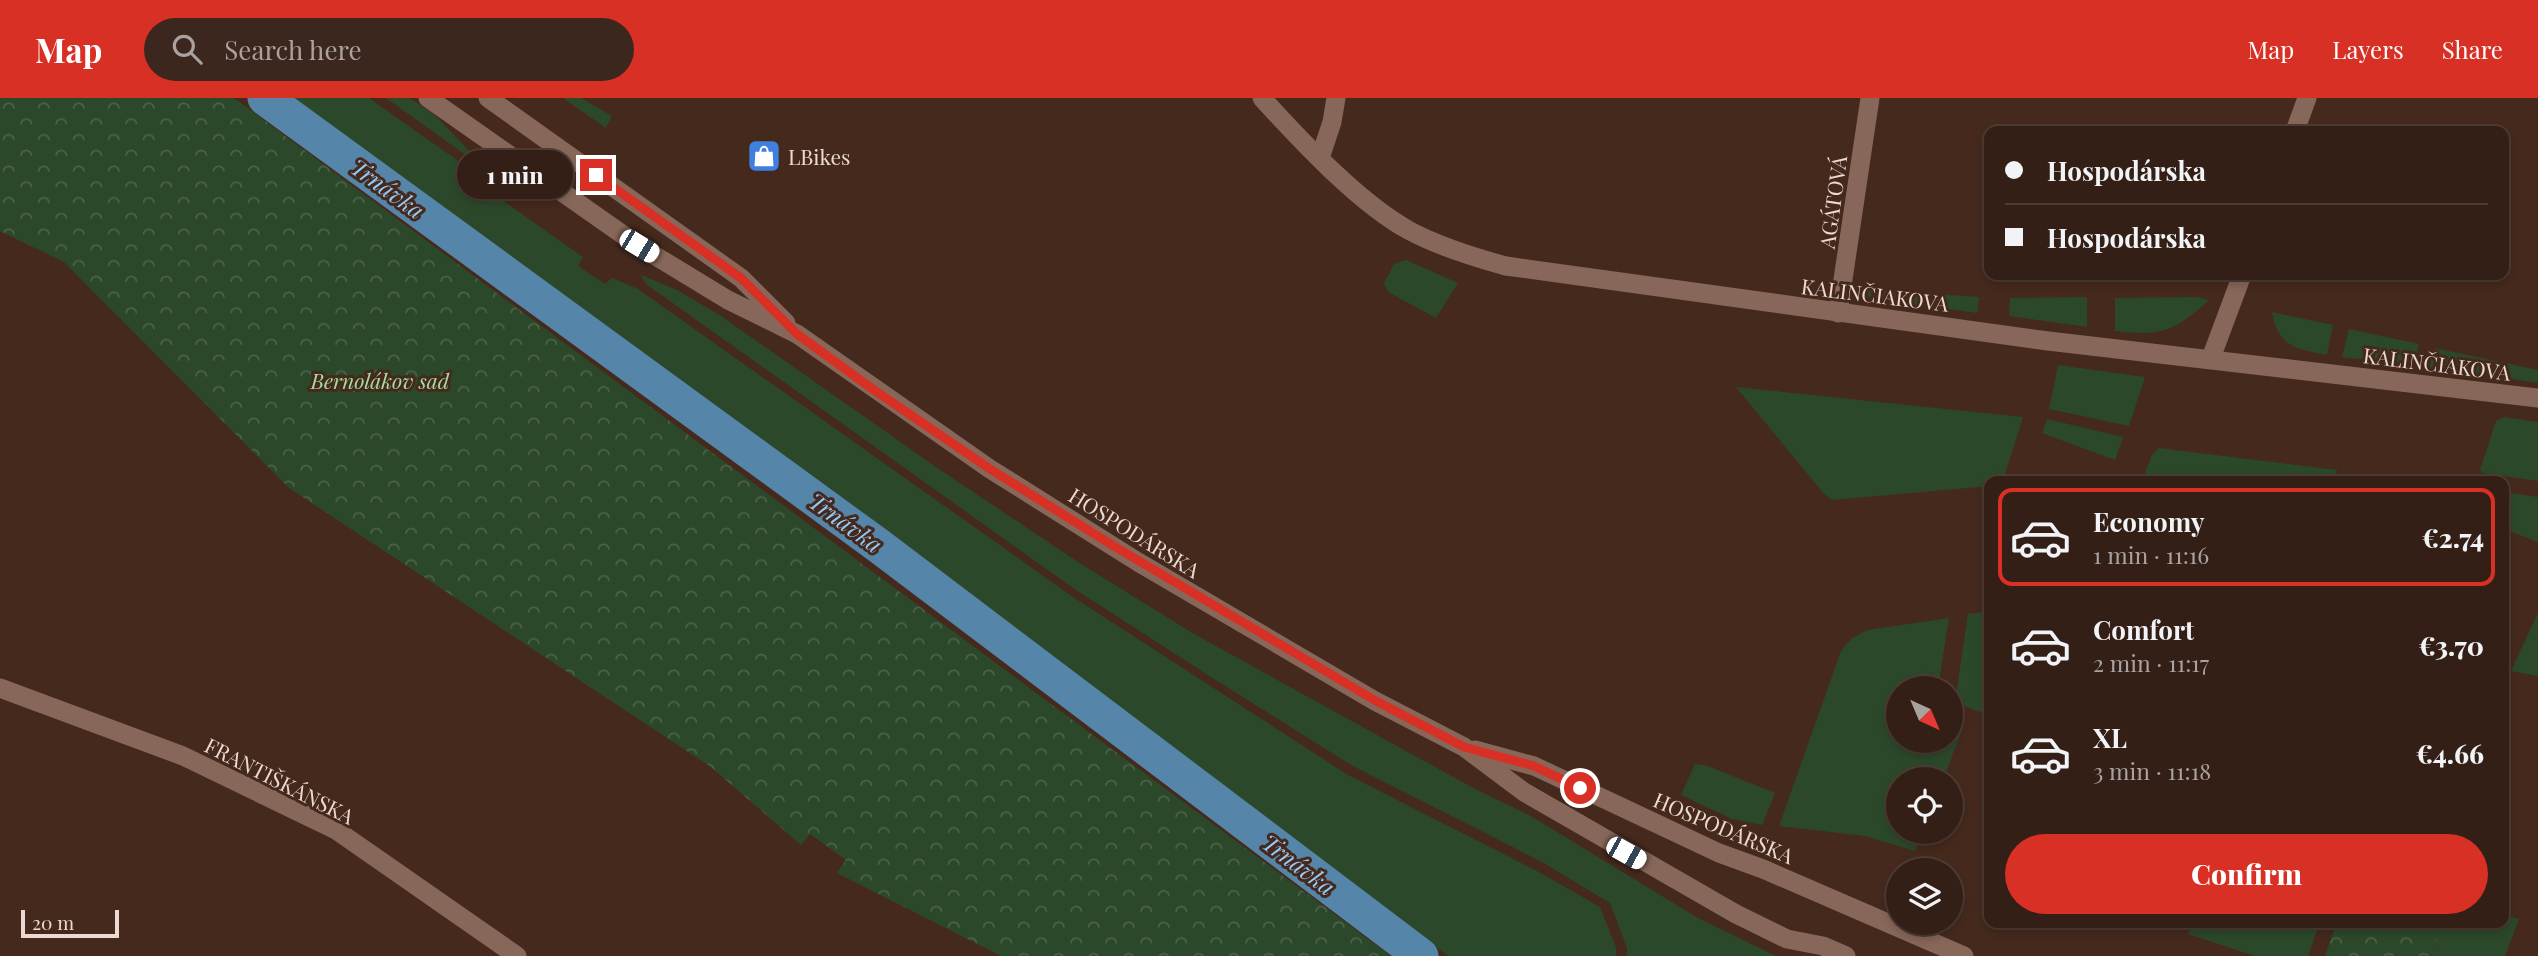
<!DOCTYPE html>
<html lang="en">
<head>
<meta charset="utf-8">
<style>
  body { margin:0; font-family:"Playfair Display",serif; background:#3c271f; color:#f1f3f6; height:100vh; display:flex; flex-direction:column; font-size:26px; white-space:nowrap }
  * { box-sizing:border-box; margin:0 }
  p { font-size:23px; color:#a9a2a1 }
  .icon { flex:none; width:38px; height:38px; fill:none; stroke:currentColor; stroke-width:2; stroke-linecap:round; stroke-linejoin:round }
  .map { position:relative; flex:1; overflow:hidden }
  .sheet { position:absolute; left:1984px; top:378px; width:525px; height:452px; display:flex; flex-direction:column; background:#341f16; border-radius:14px; box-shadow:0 4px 10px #0003,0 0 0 2px #4e3d35 }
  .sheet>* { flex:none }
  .guide { position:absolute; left:1984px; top:28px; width:525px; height:154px; border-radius:14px; box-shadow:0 4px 10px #0003,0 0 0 2px #4e3d35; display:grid; align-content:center; height:154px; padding:0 21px; background:#341f16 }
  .needle { width:46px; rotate:136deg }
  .tools { position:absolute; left:1886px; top:578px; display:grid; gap:14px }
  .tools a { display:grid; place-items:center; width:77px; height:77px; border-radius:50%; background:#341f16; box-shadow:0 4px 10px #0003,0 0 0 2px #4e3d35; font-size:35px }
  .scale { position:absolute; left:21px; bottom:18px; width:98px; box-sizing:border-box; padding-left:7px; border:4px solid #ecdad2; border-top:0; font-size:19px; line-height:24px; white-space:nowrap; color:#ecdad2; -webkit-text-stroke:5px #45291d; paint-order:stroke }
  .end { position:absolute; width:32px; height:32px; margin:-16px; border:9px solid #d93025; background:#fff; box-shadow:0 0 0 4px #fff }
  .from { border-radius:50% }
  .bubble { position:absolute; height:49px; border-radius:24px; background:#341f16; box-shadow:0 4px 10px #0003,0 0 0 2px #4e3d35; font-size:23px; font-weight:800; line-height:49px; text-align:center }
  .car { position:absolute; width:21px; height:42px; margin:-21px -10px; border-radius:9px; box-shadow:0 0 5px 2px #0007; background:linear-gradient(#fff 24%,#345 0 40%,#fff 0 76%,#345 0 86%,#fff 0) }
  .guide b { display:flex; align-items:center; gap:24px; height:66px; font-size:26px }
  .guide b+b { border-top:2px solid #4e3d35 }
  .guide i { width:18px; height:18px; background:#f1f3f6 }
  ul { padding:12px 0 0; list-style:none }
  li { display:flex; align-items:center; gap:21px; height:98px; margin:0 14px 10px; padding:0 7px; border:4px solid transparent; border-radius:14px }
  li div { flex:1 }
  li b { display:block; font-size:26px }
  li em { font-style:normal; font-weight:800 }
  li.selected { border-color:#d93025 }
  li>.icon { width:63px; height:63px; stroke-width:1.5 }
  .primary-button { display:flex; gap:14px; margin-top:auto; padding:14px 21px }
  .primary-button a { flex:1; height:80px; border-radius:42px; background:#d93025; color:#fff; font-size:28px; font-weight:800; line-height:80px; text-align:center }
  header { display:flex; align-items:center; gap:42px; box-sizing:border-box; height:98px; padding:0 35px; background:#d93025; color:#fff }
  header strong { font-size:33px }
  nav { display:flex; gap:38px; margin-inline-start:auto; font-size:24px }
  .search { width:490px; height:63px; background:#3c271f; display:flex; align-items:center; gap:18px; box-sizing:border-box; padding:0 24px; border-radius:38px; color:#a9a2a1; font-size:26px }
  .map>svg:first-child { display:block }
</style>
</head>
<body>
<header>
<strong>Map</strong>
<div class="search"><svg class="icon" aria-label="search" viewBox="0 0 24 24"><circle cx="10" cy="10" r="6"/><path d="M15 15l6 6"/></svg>Search here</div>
<nav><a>Map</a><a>Layers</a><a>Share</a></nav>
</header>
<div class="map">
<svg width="2538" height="858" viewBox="0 0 2538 858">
  <defs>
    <pattern id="forest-crowns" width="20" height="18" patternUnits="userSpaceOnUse" patternTransform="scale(1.75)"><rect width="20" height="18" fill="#2c482a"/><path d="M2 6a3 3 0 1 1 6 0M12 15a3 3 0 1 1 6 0" fill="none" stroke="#4b6248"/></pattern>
  </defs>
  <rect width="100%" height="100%" fill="#45291d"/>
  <g fill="#2c482a">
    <path d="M 291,0 L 369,0 L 467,69 L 499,100 L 583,159 L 578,168 L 605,186 L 612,180 L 638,191 L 1073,499 L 1348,677 L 1537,773 L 1600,809 L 1616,850 L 1616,858 L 1448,858 Z"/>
    <path d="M 386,0 L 410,0 L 437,19 L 475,59 L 470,60 Z"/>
    <path d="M 563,0 L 581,0 L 612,18 L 606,30 Z"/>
    <path d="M 1406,162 L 1458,185 L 1436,220 L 1388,194 L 1384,185 L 1394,166 Z"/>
    <path d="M 641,177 L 677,192 L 721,218 L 936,369 L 1078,464 L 1194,536 L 1475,691 L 1529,717 L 1698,820 L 1776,858 L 1627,858 L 1627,850 L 1610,805 L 1542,764 L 1351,667 L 1211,579 L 1076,492 L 646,186 Z"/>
    <path d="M 1861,191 L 1919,195 L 1917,207 C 1899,205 1872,207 1861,191 Z"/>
    <path d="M 1935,196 L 1979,199 L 1977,215 L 1935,209 Z"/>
    <path d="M 2087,199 L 2087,229 L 2009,218 L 2010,200 Z"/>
    <path d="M 2197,199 L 2209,202 C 2175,234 2160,238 2115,233 L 2115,200 Z"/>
    <path d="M 2272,214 L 2333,227 L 2327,257 C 2297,251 2278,249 2272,214 Z"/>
    <path d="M 2349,231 L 2419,246 L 2414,267 L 2342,259 Z"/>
    <path d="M 2435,250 L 2538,272 L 2538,285 L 2429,269 Z"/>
    <path d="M 2058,267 L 2145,279 L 2129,328 L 2049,311 Z"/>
    <path d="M 1736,289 L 2023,319 L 2005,376 L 1999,383 L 1990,383 L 1990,388 L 1832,402 L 1824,396 Z"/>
    <path d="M 2505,319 L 2538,324 L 2538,383 L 2483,375 L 2480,372 L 2496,323 Z"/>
    <path d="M 2047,321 L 2123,339 L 2115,362 L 2042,335 Z"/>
    <path d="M 2159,350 L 2337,372 L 2335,383 L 2296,383 L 2281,379 L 2280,383 L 2142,383 L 2152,357 Z"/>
    <path d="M 2504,394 L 2538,399 L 2538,444 L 2504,431 Z"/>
    <path d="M 1990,513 L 1990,618 L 1955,604 L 1968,516 Z"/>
    <path d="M 2538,515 L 2538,578 L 2511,573 Z"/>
    <path d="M 1949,520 L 1938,590 L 1899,590 L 1899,642 L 1951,642 L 1951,623 L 1964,628 L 1943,681 L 1899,681 L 1899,733 L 1923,733 L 1915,753 L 1865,738 L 1779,728 L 1841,553 L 1852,540 L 1868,532 Z"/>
    <path d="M 1695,666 L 1705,667 L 1775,695 L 1762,727 L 1732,721 L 1681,697 Z"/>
    <path d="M 2504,816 L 2519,821 L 2505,858 L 2431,858 L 2443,824 L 2504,824 Z"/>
    <path d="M 2191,824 L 2320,824 L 2308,858 L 2255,858 L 2188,836 Z"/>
  </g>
  <g fill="url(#forest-crowns)">
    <path d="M 0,0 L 234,0 L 1391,858 L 1001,858 L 837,775 L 846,762 L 810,736 L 801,747 L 711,669 L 289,390 L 64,164 L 0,133 Z"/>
    <path d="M 2337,824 L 2443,824 L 2431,858 L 2325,858 Z"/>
  </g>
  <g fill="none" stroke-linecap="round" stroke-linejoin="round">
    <path stroke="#5685aa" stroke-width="35" d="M 265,0 L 879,448 L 1421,858"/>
    <g stroke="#876759" stroke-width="19">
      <path d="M 1262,0 C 1301,43 1360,106 1410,133 C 1440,149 1473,159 1506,168 L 2048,243 L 2538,300"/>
      <path d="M 2295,33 L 2307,0"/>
      <path d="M 1320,60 L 1332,24 L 1336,0"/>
      <path d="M 1838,215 L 1870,0"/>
      <path d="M 2211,260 L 2242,177"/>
      <path d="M 0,590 L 183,658 L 336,732 L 517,858"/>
    </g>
    <g stroke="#876759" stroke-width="19">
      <path d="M 428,0 L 639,148 L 728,202 L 797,236 L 990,371 L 1138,464 L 1375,603 L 1464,649 L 1524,694 L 1736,816 L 1787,841 L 1823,848 L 1846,858"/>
      <path d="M 488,0 L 741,180 L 786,225"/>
      <path d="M 1475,652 L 1534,668 L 1719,755 L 1763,771 L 1964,858"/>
    </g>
  </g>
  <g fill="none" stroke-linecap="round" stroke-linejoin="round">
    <path stroke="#d93025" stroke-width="9" d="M 596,77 L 741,180 L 797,236 L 874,292 L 990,371 L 1117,450 L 1376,603 L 1464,649 L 1534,668 L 1580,690"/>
  </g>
  <defs>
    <symbol id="shop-square" viewBox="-11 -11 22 22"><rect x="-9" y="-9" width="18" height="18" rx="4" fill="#3f7fe0" stroke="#45291d"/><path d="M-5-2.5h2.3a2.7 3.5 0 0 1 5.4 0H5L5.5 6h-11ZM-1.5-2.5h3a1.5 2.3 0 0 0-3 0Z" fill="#fff"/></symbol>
  </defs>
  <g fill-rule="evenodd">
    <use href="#shop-square" x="745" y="39" width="38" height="38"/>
  </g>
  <g text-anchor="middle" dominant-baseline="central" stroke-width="6" stroke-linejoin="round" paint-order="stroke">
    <g font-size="21" fill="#ecdad2" stroke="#45291d" text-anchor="start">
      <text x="788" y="58">LBikes</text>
    </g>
    <g font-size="21" fill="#ecdad2" stroke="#45291d">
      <text transform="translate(1832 104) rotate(-82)">AGÁTOVÁ</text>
      <text transform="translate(1875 196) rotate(7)">KALINČIAKOVA</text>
      <text transform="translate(2437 265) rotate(7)">KALINČIAKOVA</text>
      <text transform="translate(1135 434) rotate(32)">HOSPODÁRSKA</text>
      <text transform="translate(280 682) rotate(27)">FRANTIŠKÁNSKA</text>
      <text transform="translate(1724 729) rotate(23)">HOSPODÁRSKA</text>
    </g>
    <g font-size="21" font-style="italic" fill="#a2de9e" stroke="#45291d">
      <text x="380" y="282">Bernolákov sad</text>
    </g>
    <g font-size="23" font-style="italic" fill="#93caf7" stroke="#45291d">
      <text transform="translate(388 90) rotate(36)">Trnávka</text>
      <text transform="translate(846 424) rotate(36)">Trnávka</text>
      <text transform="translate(1299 766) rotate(37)">Trnávka</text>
    </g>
  </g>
</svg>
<div class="tools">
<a><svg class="needle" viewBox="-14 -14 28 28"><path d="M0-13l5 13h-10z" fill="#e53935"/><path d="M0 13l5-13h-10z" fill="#a9a2a1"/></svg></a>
<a><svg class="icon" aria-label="locate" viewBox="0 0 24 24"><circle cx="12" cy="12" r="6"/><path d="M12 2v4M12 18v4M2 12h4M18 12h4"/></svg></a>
<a><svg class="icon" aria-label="layers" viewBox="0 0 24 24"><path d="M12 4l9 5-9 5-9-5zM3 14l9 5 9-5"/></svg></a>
</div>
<div class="scale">20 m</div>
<i class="end from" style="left:1580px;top:690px"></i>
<i class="end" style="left:596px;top:77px"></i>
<div class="bubble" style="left:457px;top:52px;width:116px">1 min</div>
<i class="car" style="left:639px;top:148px;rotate:121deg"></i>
<i class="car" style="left:1626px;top:755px;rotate:119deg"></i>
<div class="guide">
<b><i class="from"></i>Hospodárska</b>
<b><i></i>Hospodárska</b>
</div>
<section class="sheet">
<ul>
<li class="selected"><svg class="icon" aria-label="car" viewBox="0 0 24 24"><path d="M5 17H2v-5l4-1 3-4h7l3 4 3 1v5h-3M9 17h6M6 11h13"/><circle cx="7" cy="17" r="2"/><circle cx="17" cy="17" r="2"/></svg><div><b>Economy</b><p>1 min · 11:16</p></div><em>€2.74</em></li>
<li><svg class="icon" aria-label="car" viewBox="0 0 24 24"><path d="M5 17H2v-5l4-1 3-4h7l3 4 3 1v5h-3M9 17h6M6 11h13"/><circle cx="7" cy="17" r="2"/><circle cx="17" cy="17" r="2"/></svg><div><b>Comfort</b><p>2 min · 11:17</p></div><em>€3.70</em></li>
<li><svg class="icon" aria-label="car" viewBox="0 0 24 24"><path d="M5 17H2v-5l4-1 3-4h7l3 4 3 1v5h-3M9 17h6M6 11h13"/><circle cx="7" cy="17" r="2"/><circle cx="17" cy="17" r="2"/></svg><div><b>XL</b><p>3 min · 11:18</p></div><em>€4.66</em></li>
</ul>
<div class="primary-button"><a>Confirm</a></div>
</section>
</div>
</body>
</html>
